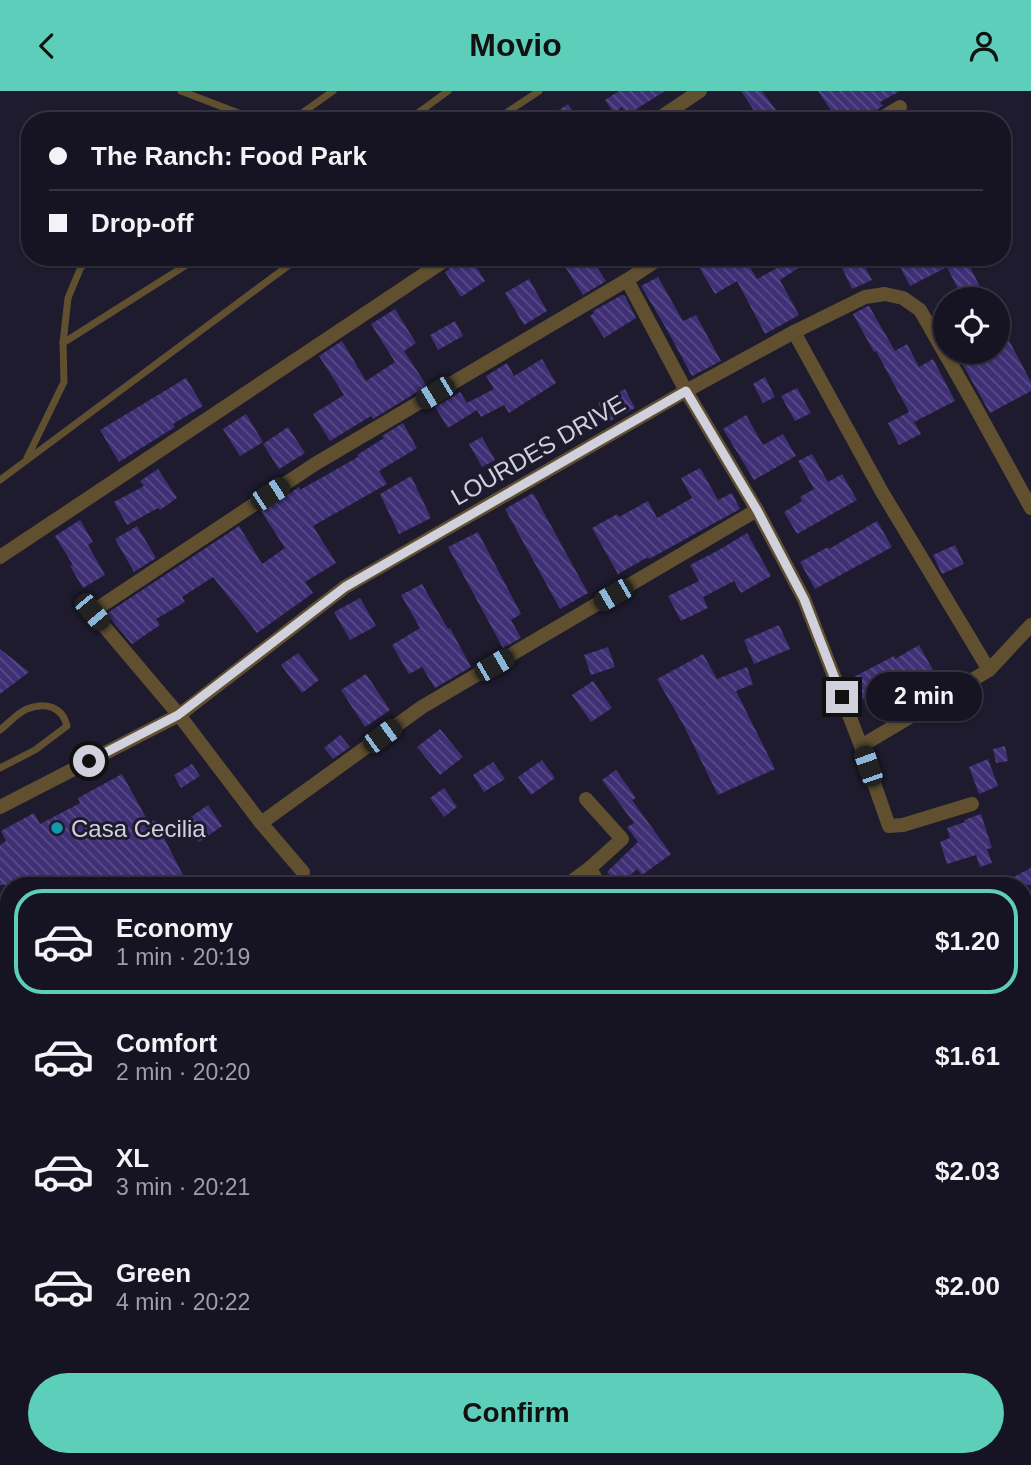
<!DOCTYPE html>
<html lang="en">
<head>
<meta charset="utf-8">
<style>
  body { margin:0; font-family:Arial,sans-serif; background:#1f1d2a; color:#f1f3f6; height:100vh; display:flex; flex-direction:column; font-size:26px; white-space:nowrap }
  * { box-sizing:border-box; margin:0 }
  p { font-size:23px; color:#9e9ea5 }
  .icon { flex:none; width:38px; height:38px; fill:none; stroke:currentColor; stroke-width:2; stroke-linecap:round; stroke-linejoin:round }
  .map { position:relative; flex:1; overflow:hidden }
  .side { position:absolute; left:0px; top:786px; width:1032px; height:590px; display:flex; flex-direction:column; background:#161422; border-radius:28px 28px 0 0; box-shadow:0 2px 5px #0004,0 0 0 2px #353340 }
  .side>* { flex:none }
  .top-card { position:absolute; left:21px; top:21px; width:990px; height:154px; border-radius:28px; box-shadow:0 2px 5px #0004,0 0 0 2px #353340; display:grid; align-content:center; height:154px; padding:0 28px; background:#161422 }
  .tools { position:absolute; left:933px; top:196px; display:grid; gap:14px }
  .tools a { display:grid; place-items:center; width:77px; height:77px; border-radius:50%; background:#161422; box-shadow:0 2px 5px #0004,0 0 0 2px #353340; font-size:35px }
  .end { position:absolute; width:32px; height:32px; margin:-16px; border:9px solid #d1d0dd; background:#111; box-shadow:0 0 0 4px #111 }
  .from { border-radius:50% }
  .bubble { position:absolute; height:49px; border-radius:24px; background:#161422; box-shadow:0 2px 5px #0004,0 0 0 2px #353340; font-size:23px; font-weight:700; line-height:49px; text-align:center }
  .car { position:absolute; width:21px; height:42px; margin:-21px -10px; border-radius:9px; box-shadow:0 0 5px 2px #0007; background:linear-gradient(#222 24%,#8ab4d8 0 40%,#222 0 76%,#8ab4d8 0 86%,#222 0) }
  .top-card b { display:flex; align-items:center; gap:24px; height:66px; font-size:26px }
  .top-card b+b { border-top:2px solid #353340 }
  .top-card i { width:18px; height:18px; background:#f1f3f6 }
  ul { padding:12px 0 0; list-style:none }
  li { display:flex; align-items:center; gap:21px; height:105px; margin:0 14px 10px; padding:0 14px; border:4px solid transparent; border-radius:28px }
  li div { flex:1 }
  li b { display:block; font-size:26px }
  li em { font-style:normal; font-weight:700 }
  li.current { border-color:#5dceb9 }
  li>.icon { width:63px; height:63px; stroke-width:1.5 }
  .cta { display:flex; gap:14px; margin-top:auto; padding:14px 28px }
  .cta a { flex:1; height:80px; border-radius:42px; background:#5dceb9; color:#111; font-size:28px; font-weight:700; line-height:80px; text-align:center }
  header { display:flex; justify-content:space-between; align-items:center; height:91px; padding:0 28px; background:#5dceb9; color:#111; font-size:32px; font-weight:700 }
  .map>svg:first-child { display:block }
</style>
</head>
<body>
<header><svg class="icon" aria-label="back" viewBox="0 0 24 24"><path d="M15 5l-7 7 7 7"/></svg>Movio<svg class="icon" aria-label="person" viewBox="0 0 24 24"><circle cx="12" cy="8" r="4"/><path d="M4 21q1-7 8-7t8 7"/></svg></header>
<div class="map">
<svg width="1031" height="1374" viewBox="0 0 1031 1374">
  <defs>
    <pattern id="building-back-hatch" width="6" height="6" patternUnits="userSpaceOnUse" patternTransform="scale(1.75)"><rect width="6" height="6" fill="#3f2f75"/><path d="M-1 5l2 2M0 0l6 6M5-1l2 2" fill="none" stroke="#5a4c88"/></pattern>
  </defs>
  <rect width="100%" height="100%" fill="#1d1b2d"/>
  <g fill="url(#building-back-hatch)">
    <path d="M 619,0 L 665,0 L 627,24 L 622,16 L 614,22 L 605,9 Z"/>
    <path d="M 741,0 L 762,0 L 784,30 L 761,30 Z"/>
    <path d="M 818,0 L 900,0 L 880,11 L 883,15 L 871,22 L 867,30 L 838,30 Z"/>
    <path d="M 568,13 L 579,30 L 543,30 Z"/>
    <path d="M 464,166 L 470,166 L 485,190 L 461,206 L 445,181 Z"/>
    <path d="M 559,166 L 590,166 L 606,190 L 583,204 Z"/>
    <path d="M 693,166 L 744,166 L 757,188 L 786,172 L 782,166 L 815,166 L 780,189 L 799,224 L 765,243 L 737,190 L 715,203 Z"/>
    <path d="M 837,166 L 859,166 L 872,189 L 852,198 Z"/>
    <path d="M 895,166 L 965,166 L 986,208 L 963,208 L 947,176 L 910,195 Z"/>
    <path d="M 658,186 L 683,230 L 696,224 L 721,270 L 692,285 L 666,237 L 641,195 Z"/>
    <path d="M 529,188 L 547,220 L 524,234 L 505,202 Z"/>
    <path d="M 622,204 L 625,205 L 636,227 L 604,247 L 590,225 L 594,222 L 593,220 Z"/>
    <path d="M 868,215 L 869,215 L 895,260 L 907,253 L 919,276 L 933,268 L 955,310 L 914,331 L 921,343 L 899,354 L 888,332 L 909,321 L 876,260 L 874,261 L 853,223 Z"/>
    <path d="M 395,218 L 416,252 L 404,260 L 427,295 L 373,328 L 371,325 L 330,350 L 313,323 L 344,304 L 319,265 L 342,250 L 366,290 L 395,271 L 371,233 Z"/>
    <path d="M 998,229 L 1031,291 L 1031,300 L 990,322 L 959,267 L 971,261 L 998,261 Z"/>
    <path d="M 455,230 L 463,245 L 438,259 L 430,244 Z"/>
    <path d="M 542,268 L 556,292 L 509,322 L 504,314 L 481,326 L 477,319 L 448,337 L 435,316 L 460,301 L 467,312 L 494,298 L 486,285 L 507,272 L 514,285 Z"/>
    <path d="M 765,286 L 775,306 L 763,312 L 753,293 Z"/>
    <path d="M 186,287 L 203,315 L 173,333 L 175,336 L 119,371 L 100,339 Z"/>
    <path d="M 797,297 L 811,322 L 795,330 L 781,305 Z"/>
    <path d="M 625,298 L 635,317 L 608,331 L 598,312 Z"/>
    <path d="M 246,323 L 263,351 L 240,365 L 223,338 Z"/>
    <path d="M 746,324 L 763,354 L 783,343 L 796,365 L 754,389 L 723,338 Z"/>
    <path d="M 403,332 L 417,357 L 379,380 L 387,393 L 313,435 L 336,472 L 305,491 L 313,502 L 257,542 L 213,486 L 182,506 L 185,511 L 156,528 L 160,534 L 132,553 L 106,523 L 239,435 L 262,473 L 285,457 L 261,420 L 299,396 L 300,399 L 358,366 L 357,364 L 384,347 L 382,345 Z"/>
    <path d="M 288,336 L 305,362 L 279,378 L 263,353 Z"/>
    <path d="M 482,346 L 495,369 L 482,376 L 469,353 Z"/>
    <path d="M 812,363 L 828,391 L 842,383 L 857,409 L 797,443 L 784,421 L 802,410 L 800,406 L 814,398 L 798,370 Z"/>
    <path d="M 700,377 L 718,409 L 732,402 L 740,418 L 649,468 L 648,466 L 618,483 L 592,437 L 617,423 L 619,426 L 648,410 L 657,427 L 692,407 L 681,387 Z"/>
    <path d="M 158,378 L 177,407 L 160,419 L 158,417 L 127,434 L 114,411 L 144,395 L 140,390 Z"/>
    <path d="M 411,385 L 431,427 L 399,443 L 380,403 Z"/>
    <path d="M 533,402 L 588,502 L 560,518 L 505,418 Z"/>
    <path d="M 80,429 L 93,451 L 88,454 L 105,484 L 83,497 L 70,475 L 73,474 L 55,445 Z"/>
    <path d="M 877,430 L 892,456 L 815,498 L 800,471 L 828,456 L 829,458 Z"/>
    <path d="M 137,435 L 156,467 L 134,481 L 115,448 Z"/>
    <path d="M 478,441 L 521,523 L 511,529 L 521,547 L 503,557 L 448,456 Z"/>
    <path d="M 747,442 L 771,485 L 741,502 L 734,490 L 703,506 L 708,517 L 681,530 L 668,505 L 699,490 L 690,474 L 717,460 Z"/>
    <path d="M 955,454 L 964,473 L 942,483 L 933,464 Z"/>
    <path d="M 422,493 L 448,538 L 450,537 L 471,576 L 435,597 L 422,576 L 409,583 L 392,554 L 420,537 L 401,504 Z"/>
    <path d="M 360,507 L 376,535 L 350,549 L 334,521 Z"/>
    <path d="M 779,534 L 790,558 L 754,573 L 744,549 Z"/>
    <path d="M 919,554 L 934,581 L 909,594 L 917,610 L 900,621 L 886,595 L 860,610 L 848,589 L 894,565 L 895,568 Z"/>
    <path d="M 608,556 L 615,576 L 591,584 L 584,564 Z"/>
    <path d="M 0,558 L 29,581 L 0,603 Z"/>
    <path d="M 298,562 L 319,589 L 302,602 L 281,574 Z"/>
    <path d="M 703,563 L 717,588 L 747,576 L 753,593 L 736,600 L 775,678 L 718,704 L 684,635 L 657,588 Z"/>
    <path d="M 366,583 L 390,619 L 365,636 L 341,599 Z"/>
    <path d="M 593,590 L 612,617 L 591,631 L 572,604 Z"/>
    <path d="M 440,638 L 463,666 L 440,684 L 417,656 Z"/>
    <path d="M 340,644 L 350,656 L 333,668 L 324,657 Z"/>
    <path d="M 1005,655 L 1008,670 L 996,672 L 993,658 Z"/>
    <path d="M 988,668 L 998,695 L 979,703 L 969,676 Z"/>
    <path d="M 542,669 L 555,687 L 531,704 L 518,686 Z"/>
    <path d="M 493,671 L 505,688 L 484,701 L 473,684 Z"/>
    <path d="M 192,673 L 200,685 L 181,697 L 174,684 Z"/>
    <path d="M 616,679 L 636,707 L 632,709 L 671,763 L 642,784 L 637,778 L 620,794 L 607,781 L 638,751 L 627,736 L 634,732 L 602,689 Z"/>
    <path d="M 122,683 L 149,732 L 155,729 L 188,794 L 0,794 L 0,754 L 6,750 L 1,740 L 34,722 L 40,733 L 80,712 L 78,707 Z"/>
    <path d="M 444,697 L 457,716 L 444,726 L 430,707 Z"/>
    <path d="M 208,714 L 222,735 L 199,751 L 185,730 Z"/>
    <path d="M 981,723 L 992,757 L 987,758 L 992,772 L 980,776 L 976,764 L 947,773 L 940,751 L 950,747 L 947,737 L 965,731 L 964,729 Z"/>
    <path d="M 1031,777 L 1031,794 L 998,794 Z"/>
  </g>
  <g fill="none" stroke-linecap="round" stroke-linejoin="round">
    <g stroke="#605030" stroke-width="7">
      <path d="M 181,0 L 259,30"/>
      <path d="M 291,30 L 333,0"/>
      <path d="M 407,30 L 448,0"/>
      <path d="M 494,30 L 539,0"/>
      <path d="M 63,252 L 199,166"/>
      <path d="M 27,367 L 64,291 L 63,252 L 68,207 L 81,176 L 94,166"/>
      <path d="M 0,389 L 300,166"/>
      <path d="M 0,639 C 8,633 17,622 27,618 C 45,611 62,615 67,635 L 35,659 L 0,677"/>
      <path d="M 0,1197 L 9,1192"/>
    </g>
    <g stroke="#605030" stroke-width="14">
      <path d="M 655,30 L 700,0"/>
      <path d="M 877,30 L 900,16"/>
      <path d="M 627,189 L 662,166"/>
      <path d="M 794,241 L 882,401 L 989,579"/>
      <path d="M 0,466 L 450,166"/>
      <path d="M 861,655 L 989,579 L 1031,534"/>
      <path d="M 586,708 L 622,748 L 590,777"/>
      <path d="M 0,716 L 179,624 L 345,496 L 686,300 L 794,241 L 865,206 L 885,203 L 903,207 L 920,219 L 971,308 L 1031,417"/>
      <path d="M 261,732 L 422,616 L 757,419 L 804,508 L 861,655 L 889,735 L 903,734 L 972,713"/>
      <path d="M 303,781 L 261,732 L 179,624 L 92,521 L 315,373 L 627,189 L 686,300 L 757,419"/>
      <path d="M 567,794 L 590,777 L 599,794"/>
      <path d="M 1024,952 L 1031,945"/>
      <path d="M 1024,1056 L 1031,1050"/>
      <path d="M 1024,1101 L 1031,1110"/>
      <path d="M 1024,1345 L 1031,1360"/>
      <path d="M 0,1364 L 9,1357"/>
      <path d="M 570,1367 L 574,1374"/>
      <path d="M 703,1367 L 705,1373"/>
      <path d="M 751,1367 L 755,1374"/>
      <path d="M 288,1374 L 297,1367"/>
      <path d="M 469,1374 L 477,1367"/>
      <path d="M 921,1374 L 938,1367"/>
    </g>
    <g stroke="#af8b3c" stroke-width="19">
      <path d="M 0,972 L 9,988"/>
      <path d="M 0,1019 L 9,1035"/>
      <path d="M 186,1367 L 190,1374"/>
      <path d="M 212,1367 L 216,1374"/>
    </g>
  </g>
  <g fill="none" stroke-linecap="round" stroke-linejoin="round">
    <path stroke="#d1d0dd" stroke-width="9" d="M 89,670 L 178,624 L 345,496 L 686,300 L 757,419 L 804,508 L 842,606"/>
  </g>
  <circle fill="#0f9aa8" stroke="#1d1b2d" stroke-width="2.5" cx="57" cy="737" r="7"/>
  <g text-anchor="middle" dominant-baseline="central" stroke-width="6" stroke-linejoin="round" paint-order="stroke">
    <g font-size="24" fill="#d1d0dd" stroke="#1d1b2d">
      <text transform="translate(538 359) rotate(-30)">LOURDES DRIVE</text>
    </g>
    <g font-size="24" fill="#d1d0dd" stroke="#1d1b2d" text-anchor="start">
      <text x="71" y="737">Casa Cecilia</text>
    </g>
  </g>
</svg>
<div class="tools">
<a><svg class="icon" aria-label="locate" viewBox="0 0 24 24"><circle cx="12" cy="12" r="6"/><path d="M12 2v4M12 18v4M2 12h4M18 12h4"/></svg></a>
</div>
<i class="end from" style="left:89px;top:670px"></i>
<i class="end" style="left:842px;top:606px"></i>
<div class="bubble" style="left:866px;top:581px;width:116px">2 min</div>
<i class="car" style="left:435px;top:302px;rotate:239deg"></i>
<i class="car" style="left:270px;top:403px;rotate:57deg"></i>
<i class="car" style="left:613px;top:504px;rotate:240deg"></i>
<i class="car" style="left:92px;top:521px;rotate:140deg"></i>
<i class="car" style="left:494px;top:574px;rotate:60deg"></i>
<i class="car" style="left:382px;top:645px;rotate:54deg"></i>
<i class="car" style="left:868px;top:675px;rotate:341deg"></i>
<div class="top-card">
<b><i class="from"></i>The Ranch: Food Park</b>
<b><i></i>Drop-off</b>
</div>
<section class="side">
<ul>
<li class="current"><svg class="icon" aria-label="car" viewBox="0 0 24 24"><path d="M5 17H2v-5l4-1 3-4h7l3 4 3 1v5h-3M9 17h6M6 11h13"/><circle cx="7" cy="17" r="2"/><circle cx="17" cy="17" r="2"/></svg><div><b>Economy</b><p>1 min · 20:19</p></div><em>$1.20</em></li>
<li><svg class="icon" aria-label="car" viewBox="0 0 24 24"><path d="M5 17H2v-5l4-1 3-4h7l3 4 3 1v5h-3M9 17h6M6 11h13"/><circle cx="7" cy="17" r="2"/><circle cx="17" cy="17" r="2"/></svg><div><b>Comfort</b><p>2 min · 20:20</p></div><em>$1.61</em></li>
<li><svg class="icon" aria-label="car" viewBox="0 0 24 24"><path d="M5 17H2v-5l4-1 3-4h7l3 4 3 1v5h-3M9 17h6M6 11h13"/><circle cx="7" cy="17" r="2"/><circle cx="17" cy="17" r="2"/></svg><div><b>XL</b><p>3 min · 20:21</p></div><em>$2.03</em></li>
<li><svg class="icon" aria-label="car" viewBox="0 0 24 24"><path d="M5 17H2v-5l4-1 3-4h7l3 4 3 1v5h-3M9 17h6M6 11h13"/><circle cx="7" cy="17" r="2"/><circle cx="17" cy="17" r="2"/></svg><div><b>Green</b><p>4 min · 20:22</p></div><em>$2.00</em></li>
</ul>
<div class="cta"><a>Confirm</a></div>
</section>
</div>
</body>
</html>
